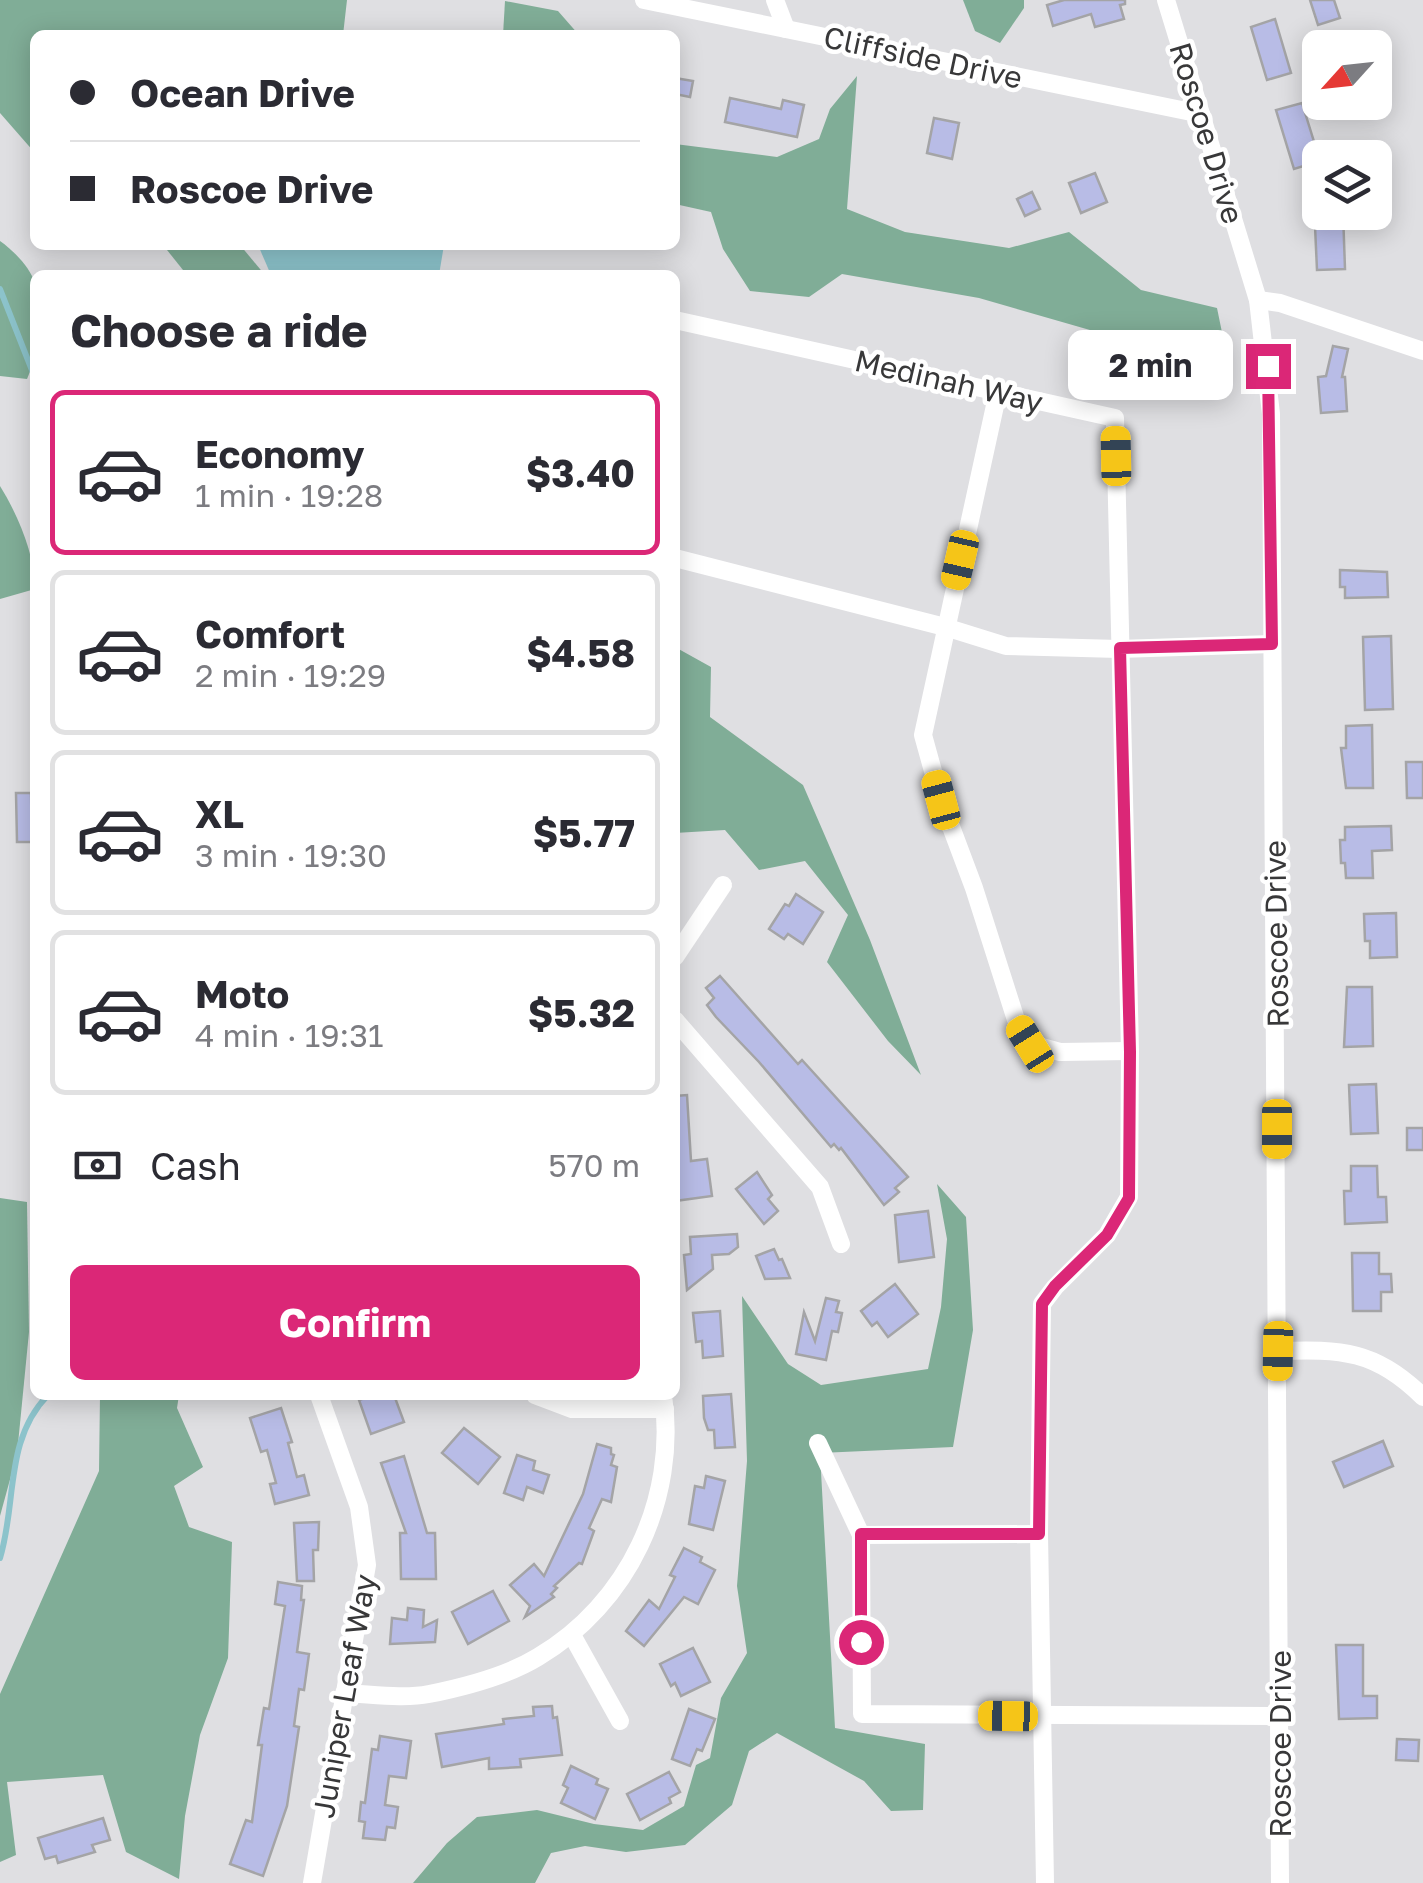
<!DOCTYPE html>
<html lang="en">
<head>
<meta charset="utf-8">
<style>
  body { margin:0; font-family:"Golos Text",sans-serif; background:#f7f7f7; color:#2b2b33; height:100vh; display:flex; flex-direction:column; font-size:38px; white-space:nowrap }
  * { box-sizing:border-box; margin:0 }
  p { font-size:32px; color:#7c7c81 }
  .icon { flex:none; width:55px; height:55px; fill:none; stroke:currentColor; stroke-width:2; stroke-linecap:round; stroke-linejoin:round }
  .map { position:relative; flex:1; overflow:hidden }
  .panel { position:absolute; left:30px; top:270px; width:650px; height:1130px; display:flex; flex-direction:column; background:#fff; border-radius:15px; box-shadow:0 5px 25px #0003 }
  .panel>* { flex:none }
  .banner { position:absolute; left:30px; top:30px; width:650px; height:220px; border-radius:15px; box-shadow:0 5px 25px #0003; display:grid; align-content:center; height:220px; padding:0 40px; background:#fff }
  .needle { width:65px; rotate:243deg }
  .tools { position:absolute; left:1302px; top:30px; display:grid; gap:20px }
  .tools a { display:grid; place-items:center; width:90px; height:90px; border-radius:15px; background:#fff; box-shadow:0 5px 25px #0003; font-size:50px }
  .end { position:absolute; width:45px; height:45px; margin:-22px; border:12px solid #db2777; background:#fff; box-shadow:0 0 0 5px #fff }
  .from { border-radius:50% }
  .bubble { position:absolute; height:70px; border-radius:15px; background:#fff; box-shadow:0 5px 25px #0003; font-size:32px; font-weight:700; line-height:70px; text-align:center }
  .car { position:absolute; width:30px; height:60px; margin:-30px -15px; border-radius:12px; box-shadow:0 0 8px 2px #0007; background:linear-gradient(#f5c518 24%,#345 0 40%,#f5c518 0 76%,#345 0 86%,#f5c518 0) }
  .banner b { display:flex; align-items:center; gap:35px; height:95px; font-size:38px }
  .banner b+b { border-top:2px solid #e1e1e2 }
  .banner i { width:25px; height:25px; background:#2b2b33 }
  ul { padding:0; list-style:none }
  li { display:flex; align-items:center; gap:30px; height:165px; margin:0 20px 15px; padding:0 20px; border:5px solid #e1e1e2; border-radius:15px }
  li div { flex:1 }
  li b { display:block; font-size:38px }
  li em { font-style:normal; font-weight:700 }
  li.on { border-color:#db2777 }
  li>.icon { width:90px; height:90px; stroke-width:1.5 }
  h2 { padding:0 40px; font-size:45px; line-height:120px }
  .pay { display:flex; align-items:center; gap:25px; height:110px; padding:0 40px; font-size:38px }
  .pay p { margin-inline-start:auto }
  .action { display:flex; gap:20px; margin-top:auto; padding:20px 40px }
  .action a { flex:1; height:115px; border-radius:15px; background:#db2777; color:#fff; font-size:40px; font-weight:700; line-height:115px; text-align:center }
  .map>svg:first-child { display:block }
</style>
</head>
<body>
<div class="map">
<svg width="1423" height="1883" viewBox="0 0 1423 1883">
  <rect width="100%" height="100%" fill="#dfdfe2"/>
  <g fill="#80ad97">
    <path d="M 0,0 L 347,0 L 343,35 L 35,35 L 35,153 L 0,113 Z"/>
    <path d="M 963,0 L 1024,0 L 1024,8 L 1000,43 L 975,31 Z"/>
    <path d="M 505,1 L 558,11 L 579,35 L 503,35 Z"/>
    <path d="M 857,76 L 847,209 L 905,232 L 1009,248 L 1069,232 L 1141,290 L 1217,308 L 1226,352 L 1142,345 L 979,298 L 842,274 L 809,297 L 750,291 L 723,249 L 711,212 L 675,204 L 675,144 L 777,157 L 819,139 L 830,109 Z"/>
    <path d="M 0,241 C 13,250 31,268 35,284 C 40,305 36,361 27,379 L 0,376 Z"/>
    <path d="M 163,245 L 240,245 L 265,275 L 187,275 Z"/>
    <path d="M 0,486 C 18,515 35,555 35,589 L 0,599 Z"/>
    <path d="M 675,647 L 711,667 L 710,717 L 803,785 L 870,940 L 921,1075 L 888,1041 L 827,962 L 848,915 L 805,861 L 759,870 L 725,830 L 675,833 Z"/>
    <path d="M 937,1184 L 966,1217 L 973,1330 L 953,1447 L 820,1453 L 835,1728 L 925,1744 L 923,1810 L 891,1811 L 864,1781 L 777,1733 L 749,1751 L 732,1805 L 685,1845 L 626,1852 L 585,1846 L 551,1853 L 535,1883 L 413,1883 L 447,1843 L 477,1817 L 537,1810 L 594,1824 L 643,1830 L 684,1806 L 696,1765 L 710,1758 L 721,1698 L 747,1653 L 737,1586 L 747,1461 L 742,1296 L 788,1364 L 821,1385 L 928,1369 L 941,1307 L 947,1239 Z"/>
    <path d="M 0,1198 L 27,1202 L 29,1332 L 17,1454 L 0,1516 Z"/>
    <path d="M 100,1395 L 179,1395 L 177,1408 L 203,1467 L 174,1486 L 189,1527 L 232,1542 L 228,1658 L 200,1735 L 185,1816 L 179,1879 L 126,1852 L 103,1775 L 7,1782 L 16,1855 L 0,1862 L 0,1694 L 99,1471 Z"/>
  </g>
  <path fill="#8cc3cb" d="M 258,245 L 444,245 L 439,275 L 271,275 Z"/>
  <g fill="none" stroke-linecap="round" stroke-linejoin="round">
    <g stroke="#8cc3cb" stroke-width="6">
      <path d="M 0,289 L 35,378"/>
      <path d="M 0,1558 C 17,1503 4,1440 48,1395"/>
    </g>
  </g>
  <g fill="#b8bce6" stroke="#a4a4a6" stroke-width="2.5">
    <path d="M 1064,0 L 1125,0 L 1125,4 L 1120,5 L 1124,19 L 1095,27 L 1091,14 L 1053,26 L 1047,5 Z"/>
    <path d="M 1310,0 L 1334,0 L 1340,18 L 1318,25 Z"/>
    <path d="M 1275,19 L 1291,73 L 1267,80 L 1251,27 Z"/>
    <path d="M 675,78 L 693,81 L 690,97 L 675,94 Z"/>
    <path d="M 730,98 L 781,109 L 783,100 L 804,105 L 797,137 L 725,122 Z"/>
    <path d="M 1302,103 L 1320,161 L 1294,169 L 1276,110 Z"/>
    <path d="M 934,118 L 959,123 L 952,159 L 927,153 Z"/>
    <path d="M 1095,173 L 1107,202 L 1081,213 L 1069,183 Z"/>
    <path d="M 1032,192 L 1040,209 L 1025,216 L 1017,199 Z"/>
    <path d="M 1318,212 L 1343,212 L 1345,269 L 1317,270 L 1315,226 L 1319,226 Z"/>
    <path d="M 1333,346 L 1348,349 L 1342,377 L 1345,377 L 1347,411 L 1321,413 L 1318,377 L 1326,376 Z"/>
    <path d="M 1340,570 L 1387,572 L 1388,597 L 1345,598 L 1345,587 L 1340,587 Z"/>
    <path d="M 1391,636 L 1393,709 L 1365,710 L 1363,637 Z"/>
    <path d="M 1372,725 L 1373,788 L 1346,788 L 1341,748 L 1346,748 L 1346,726 Z"/>
    <path d="M 1406,762 L 1423,762 L 1423,798 L 1407,798 Z"/>
    <path d="M 16,793 L 31,793 L 32,842 L 17,842 Z"/>
    <path d="M 1391,826 L 1392,850 L 1372,851 L 1373,878 L 1346,878 L 1345,863 L 1341,863 L 1340,840 L 1345,840 L 1345,827 Z"/>
    <path d="M 796,894 L 823,912 L 803,944 L 788,934 L 784,939 L 769,929 L 785,904 L 789,906 Z"/>
    <path d="M 1396,913 L 1397,957 L 1370,958 L 1370,941 L 1365,941 L 1364,914 Z"/>
    <path d="M 720,976 L 798,1064 L 802,1060 L 908,1177 L 895,1188 L 899,1192 L 884,1205 L 841,1148 L 839,1150 L 834,1144 L 831,1147 L 759,1062 L 716,1017 L 707,1005 L 714,998 L 706,988 Z"/>
    <path d="M 1347,987 L 1372,987 L 1373,1046 L 1344,1047 Z"/>
    <path d="M 1376,1084 L 1378,1133 L 1351,1134 L 1349,1085 Z"/>
    <path d="M 687,1095 L 691,1161 L 707,1159 L 712,1196 L 675,1201 L 675,1096 Z"/>
    <rect x="1407" y="1128" width="16" height="22"/>
    <path d="M 1351,1166 L 1377,1166 L 1378,1197 L 1386,1197 L 1387,1222 L 1345,1224 L 1344,1191 L 1351,1191 Z"/>
    <path d="M 757,1172 L 772,1195 L 768,1199 L 778,1211 L 764,1224 L 736,1189 Z"/>
    <path d="M 928,1211 L 934,1257 L 899,1262 L 895,1215 Z"/>
    <path d="M 737,1234 L 738,1247 L 729,1254 L 712,1255 L 713,1269 L 687,1290 L 684,1255 L 691,1254 L 690,1237 Z"/>
    <path d="M 774,1249 L 779,1260 L 782,1259 L 790,1278 L 765,1279 L 756,1256 Z"/>
    <path d="M 1352,1253 L 1379,1253 L 1379,1274 L 1391,1274 L 1392,1292 L 1381,1292 L 1381,1311 L 1353,1311 Z"/>
    <path d="M 895,1284 L 918,1314 L 888,1337 L 877,1322 L 872,1326 L 861,1311 Z"/>
    <path d="M 826,1298 L 839,1301 L 836,1312 L 842,1313 L 838,1332 L 832,1331 L 826,1360 L 796,1354 L 804,1312 L 815,1341 Z"/>
    <path d="M 720,1311 L 723,1356 L 703,1358 L 702,1341 L 696,1342 L 693,1313 Z"/>
    <path d="M 731,1394 L 735,1447 L 715,1448 L 714,1430 L 708,1430 L 704,1418 L 703,1396 Z"/>
    <path d="M 373,1395 L 394,1395 L 404,1422 L 371,1434 L 359,1400 Z"/>
    <path d="M 281,1408 L 292,1442 L 288,1443 L 297,1477 L 304,1475 L 309,1495 L 275,1504 L 270,1484 L 276,1483 L 267,1450 L 261,1452 L 250,1418 Z"/>
    <path d="M 464,1428 L 500,1457 L 478,1484 L 442,1453 Z"/>
    <path d="M 1383,1441 L 1393,1466 L 1344,1487 L 1333,1462 Z"/>
    <path d="M 597,1444 L 611,1448 L 611,1454 L 614,1455 L 611,1465 L 617,1467 L 611,1502 L 602,1499 L 589,1528 L 594,1531 L 582,1564 L 579,1563 L 554,1586 L 557,1588 L 551,1594 L 554,1597 L 525,1617 L 530,1606 L 510,1585 L 534,1564 L 544,1576 L 583,1494 Z"/>
    <path d="M 517,1455 L 535,1461 L 533,1470 L 549,1475 L 543,1493 L 527,1487 L 523,1500 L 504,1493 Z"/>
    <path d="M 404,1456 L 427,1533 L 435,1533 L 436,1579 L 401,1579 L 400,1533 L 406,1533 L 381,1463 Z"/>
    <path d="M 706,1476 L 725,1481 L 713,1530 L 689,1524 L 695,1486 L 704,1488 Z"/>
    <path d="M 319,1522 L 318,1550 L 313,1550 L 314,1581 L 297,1581 L 294,1523 Z"/>
    <path d="M 684,1548 L 702,1557 L 700,1562 L 715,1570 L 698,1604 L 684,1597 L 644,1646 L 626,1631 L 649,1600 L 659,1609 L 675,1577 L 670,1575 Z"/>
    <path d="M 278,1582 L 302,1586 L 301,1600 L 304,1600 L 297,1652 L 309,1654 L 304,1690 L 299,1689 L 294,1726 L 299,1727 L 287,1806 L 263,1876 L 230,1864 L 246,1820 L 252,1822 L 262,1745 L 258,1745 L 264,1708 L 269,1709 L 285,1606 L 275,1604 Z"/>
    <path d="M 493,1591 L 509,1621 L 468,1644 L 452,1612 Z"/>
    <path d="M 408,1608 L 424,1610 L 423,1627 L 437,1620 L 435,1642 L 390,1644 L 392,1618 L 407,1620 Z"/>
    <path d="M 1336,1645 L 1363,1645 L 1363,1696 L 1377,1696 L 1377,1718 L 1339,1719 Z"/>
    <path d="M 693,1648 L 710,1682 L 681,1696 L 675,1683 L 671,1686 L 660,1664 Z"/>
    <path d="M 552,1706 L 553,1718 L 557,1717 L 562,1755 L 520,1759 L 521,1767 L 489,1769 L 489,1758 L 442,1767 L 436,1734 L 504,1724 L 503,1719 L 534,1716 L 533,1707 Z"/>
    <path d="M 689,1709 L 715,1719 L 702,1751 L 697,1749 L 690,1766 L 672,1759 Z"/>
    <path d="M 380,1736 L 411,1741 L 406,1778 L 389,1776 L 385,1805 L 398,1807 L 395,1828 L 387,1827 L 385,1840 L 363,1838 L 365,1822 L 359,1821 L 361,1802 L 365,1803 L 372,1749 L 378,1750 Z"/>
    <path d="M 1397,1739 L 1419,1740 L 1418,1761 L 1396,1760 Z"/>
    <path d="M 571,1766 L 598,1779 L 596,1784 L 608,1789 L 595,1819 L 561,1803 L 568,1788 L 563,1785 Z"/>
    <path d="M 669,1772 L 680,1792 L 669,1798 L 671,1803 L 640,1820 L 627,1794 Z"/>
    <path d="M 103,1818 L 110,1840 L 92,1845 L 95,1852 L 58,1863 L 56,1856 L 45,1859 L 38,1838 Z"/>
  </g>
  <g fill="none" stroke-linecap="round" stroke-linejoin="round">
    <g stroke="#fff" stroke-width="18">
      <path d="M 644,0 L 1201,114"/>
      <path d="M 775,0 L 786,29"/>
      <path d="M 1166,0 L 1258,300 L 1271,414 L 1280,1883"/>
      <path d="M 1258,300 L 1280,303 L 1423,351"/>
      <path d="M 675,320 L 1115,418 L 1130,1051 L 1129,1197 L 1107,1235 L 1055,1287 L 1042,1304 L 1039,1534 L 1045,1883"/>
      <path d="M 998,392 L 923,735 L 941,800 L 974,888 L 1017,1023 L 1031,1044 L 1060,1052 L 1130,1051"/>
      <path d="M 675,558 L 945,627 L 1006,646 L 1119,649 L 1272,644"/>
      <path d="M 675,957 L 723,885"/>
      <path d="M 675,1020 L 820,1187 L 841,1244"/>
      <path d="M 1278,1351 C 1341,1349 1376,1350 1423,1397"/>
      <path d="M 535,1395 L 572,1409 L 665,1409"/>
      <path d="M 818,1443 L 861,1535"/>
      <path d="M 1039,1534 L 861,1535 L 862,1714 L 1279,1716"/>
      <path d="M 572,1635 L 620,1721"/>
      <path d="M 344,1693 C 371,1694 403,1699 429,1694 C 464,1687 507,1676 538,1657 C 628,1604 678,1499 663,1395"/>
      <path d="M 312,1883 L 367,1565 L 359,1507 L 319,1395"/>
    </g>
  </g>
  <g fill="none" stroke-linecap="round" stroke-linejoin="round">
    <path stroke="#db2777" stroke-width="12" d="M 861,1642 L 861,1534 L 1039,1534 L 1042,1304 L 1055,1286 L 1107,1235 L 1129,1198 L 1130,1052 L 1120,648 L 1272,644 L 1268,366"/>
  </g>
  <g text-anchor="middle" dominant-baseline="central" stroke-width="9" stroke-linejoin="round" paint-order="stroke">
    <g font-size="30" fill="#383839" stroke="#fff">
      <text transform="translate(923 57) rotate(12)">Cliffside Drive</text>
      <text transform="translate(1207 133) rotate(73)">Roscoe Drive</text>
      <text transform="translate(949 381) rotate(13)">Medinah Way</text>
      <text transform="translate(1276 934) rotate(-91)">Roscoe Drive</text>
      <text transform="translate(344 1696) rotate(-80)">Juniper Leaf Way</text>
      <text transform="translate(1280 1744) rotate(-90)">Roscoe Drive</text>
    </g>
  </g>
</svg>
<div class="tools">
<a><svg class="needle" viewBox="-14 -14 28 28"><path d="M0-13l5 13h-10z" fill="#e53935"/><path d="M0 13l5-13h-10z" fill="#7c7c81"/></svg></a>
<a><svg class="icon" aria-label="layers" viewBox="0 0 24 24"><path d="M12 4l9 5-9 5-9-5zM3 14l9 5 9-5"/></svg></a>
</div>
<i class="end from" style="left:861px;top:1642px"></i>
<i class="end" style="left:1268px;top:366px"></i>
<div class="bubble" style="left:1068px;top:330px;width:165px">2 min</div>
<i class="car" style="left:1116px;top:456px;rotate:359deg"></i>
<i class="car" style="left:960px;top:560px;rotate:193deg"></i>
<i class="car" style="left:941px;top:800px;rotate:345deg"></i>
<i class="car" style="left:1030px;top:1044px;rotate:328deg"></i>
<i class="car" style="left:1277px;top:1129px;rotate:180deg"></i>
<i class="car" style="left:1278px;top:1351px;rotate:181deg"></i>
<i class="car" style="left:1008px;top:1716px;rotate:271deg"></i>
<div class="banner">
<b><i class="from"></i>Ocean Drive</b>
<b><i></i>Roscoe Drive</b>
</div>
<section class="panel">
<h2>Choose a ride</h2>
<ul>
<li class="on"><svg class="icon" aria-label="car" viewBox="0 0 24 24"><path d="M5 17H2v-5l4-1 3-4h7l3 4 3 1v5h-3M9 17h6M6 11h13"/><circle cx="7" cy="17" r="2"/><circle cx="17" cy="17" r="2"/></svg><div><b>Economy</b><p>1 min · 19:28</p></div><em>$3.40</em></li>
<li><svg class="icon" aria-label="car" viewBox="0 0 24 24"><path d="M5 17H2v-5l4-1 3-4h7l3 4 3 1v5h-3M9 17h6M6 11h13"/><circle cx="7" cy="17" r="2"/><circle cx="17" cy="17" r="2"/></svg><div><b>Comfort</b><p>2 min · 19:29</p></div><em>$4.58</em></li>
<li><svg class="icon" aria-label="car" viewBox="0 0 24 24"><path d="M5 17H2v-5l4-1 3-4h7l3 4 3 1v5h-3M9 17h6M6 11h13"/><circle cx="7" cy="17" r="2"/><circle cx="17" cy="17" r="2"/></svg><div><b>XL</b><p>3 min · 19:30</p></div><em>$5.77</em></li>
<li><svg class="icon" aria-label="car" viewBox="0 0 24 24"><path d="M5 17H2v-5l4-1 3-4h7l3 4 3 1v5h-3M9 17h6M6 11h13"/><circle cx="7" cy="17" r="2"/><circle cx="17" cy="17" r="2"/></svg><div><b>Moto</b><p>4 min · 19:31</p></div><em>$5.32</em></li>
</ul>
<div class="pay"><svg class="icon" aria-label="cash" viewBox="0 0 24 24"><path d="M3 7h18v10H3z"/><circle cx="12" cy="12" r="2"/></svg>Cash<p>570 m</p></div>
<div class="action"><a>Confirm</a></div>
</section>
</div>
</body>
</html>
